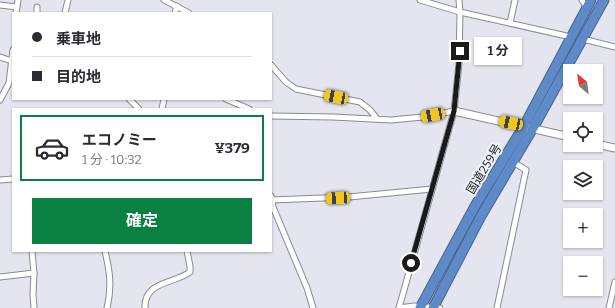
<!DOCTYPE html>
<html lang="ja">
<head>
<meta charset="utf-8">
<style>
  body { margin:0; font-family:Bitter,"Noto Sans JP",serif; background:#f2f2f3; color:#2b2b33; height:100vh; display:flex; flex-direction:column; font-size:15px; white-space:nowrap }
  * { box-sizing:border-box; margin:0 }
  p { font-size:13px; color:#7c7c81 }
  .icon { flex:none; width:22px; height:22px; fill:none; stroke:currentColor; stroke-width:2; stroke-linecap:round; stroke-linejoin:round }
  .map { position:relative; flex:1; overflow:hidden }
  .sheet { position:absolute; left:12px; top:108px; width:260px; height:144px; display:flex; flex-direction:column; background:#fff; border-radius:0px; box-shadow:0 1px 3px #0004 }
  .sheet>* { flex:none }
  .banner { position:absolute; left:12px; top:12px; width:260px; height:88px; border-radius:0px; box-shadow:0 1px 3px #0004; display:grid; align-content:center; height:88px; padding:0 20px; background:#fff }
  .needle { width:26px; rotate:331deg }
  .fabs { position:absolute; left:563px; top:64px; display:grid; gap:8px }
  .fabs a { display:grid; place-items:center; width:40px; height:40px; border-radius:0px; background:#fff; box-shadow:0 1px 3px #0004; font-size:20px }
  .end { position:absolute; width:18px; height:18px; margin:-9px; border:5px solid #1a1a1d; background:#fff; box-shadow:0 0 0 2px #fff }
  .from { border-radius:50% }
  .bubble { position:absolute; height:28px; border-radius:0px; background:#fff; box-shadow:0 1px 3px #0004; font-size:13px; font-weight:700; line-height:28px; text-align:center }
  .car { position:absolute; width:12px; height:24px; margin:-12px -6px; border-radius:5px; box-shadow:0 0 3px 1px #0007; background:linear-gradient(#f5c518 24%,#345 0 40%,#f5c518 0 76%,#345 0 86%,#f5c518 0) }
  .banner b { display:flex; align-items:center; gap:14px; height:38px; font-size:15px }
  .banner b+b { border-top:1px solid #e1e1e2 }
  .banner i { width:10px; height:10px; background:#2b2b33 }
  ul { padding:7px 0 0; list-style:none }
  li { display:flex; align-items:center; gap:12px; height:66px; margin:0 8px 6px; padding:0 12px; border:2px solid transparent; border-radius:0px }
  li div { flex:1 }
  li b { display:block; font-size:15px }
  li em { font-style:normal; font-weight:700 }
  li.current { border-color:#0b8043 }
  li>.icon { width:36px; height:36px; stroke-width:1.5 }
  .primary-button { display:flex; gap:8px; margin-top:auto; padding:8px 20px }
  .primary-button a { flex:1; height:46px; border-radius:0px; background:#0b8043; color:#fff; font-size:16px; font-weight:700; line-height:46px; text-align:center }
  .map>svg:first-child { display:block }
</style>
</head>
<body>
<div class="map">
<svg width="615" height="308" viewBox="0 0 615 308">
  <rect width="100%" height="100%" fill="#e4e5ee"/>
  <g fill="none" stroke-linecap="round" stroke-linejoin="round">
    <defs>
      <g id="street">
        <path d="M 164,0 L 189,13"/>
        <path d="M 420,0 L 460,12 L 571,37"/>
        <path d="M 582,0 L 587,8"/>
        <path d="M 0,5 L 17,7"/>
        <path d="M 37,7 L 37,13"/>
        <path d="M 16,13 L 18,0"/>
        <path d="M 65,13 L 68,0"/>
        <path d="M 175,13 L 177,6"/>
        <path d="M 510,23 L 515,0"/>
        <path d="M 583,39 L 615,47"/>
        <path d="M 0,57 L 12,61"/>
        <path d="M 271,65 L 286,82 L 296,89 L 360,102 L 370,110 L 377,119"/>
        <path d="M 129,99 L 139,109"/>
        <path d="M 226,99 L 249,109"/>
        <path d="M 0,100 L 9,83 L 13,50"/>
        <path d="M 162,109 L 164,99"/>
        <path d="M 271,116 L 333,117 L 391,120 L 423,117 L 454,111"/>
        <path d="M 0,180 L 13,179"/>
        <path d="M 271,196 L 273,207 L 307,288 L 313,308"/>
        <path d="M 271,200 L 349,197 L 432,189"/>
        <path d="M 32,251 L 34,273 L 33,294 L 34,308"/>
        <path d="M 105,251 C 110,272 112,287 107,308"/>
        <path d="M 0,277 L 34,273"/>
        <path d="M 145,308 C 144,281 174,284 190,272 L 190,266 L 187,251"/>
        <path d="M 399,308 L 454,111 L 459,64 L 460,12 L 459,0"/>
        <path d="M 399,308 L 414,306 L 440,308"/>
        <path d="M 497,308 L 526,170 L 513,162"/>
        <path d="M 609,308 L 615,282"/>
      </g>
      <g id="secondary">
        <path d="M 454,111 L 570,137"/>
        <path d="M 596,144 L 615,148"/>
      </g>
      <g id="highway">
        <path d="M 420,308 L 475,206 L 524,126 L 591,0"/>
        <path d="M 433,308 L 481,216 L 533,128 L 604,0"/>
      </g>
    </defs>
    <use href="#street" stroke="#8a8a93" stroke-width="7"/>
    <use href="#secondary" stroke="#8a8a93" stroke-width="9"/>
    <use href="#highway" stroke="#46638c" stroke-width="11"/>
    <use href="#street" stroke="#fff" stroke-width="5"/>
    <use href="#secondary" stroke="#fff" stroke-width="7"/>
    <use href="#highway" stroke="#5e8bc8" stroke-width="9"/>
  </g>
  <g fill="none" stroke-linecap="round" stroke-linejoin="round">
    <path stroke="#1a1a1d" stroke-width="5" d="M 411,263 L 454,111 L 460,51"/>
  </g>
  <g text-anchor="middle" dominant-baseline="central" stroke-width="4" stroke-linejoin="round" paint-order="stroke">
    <g font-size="12" fill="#1a1a1d" stroke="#f1f2fb">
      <text transform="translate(484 169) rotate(-59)">国道259号</text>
    </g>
  </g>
</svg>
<div class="fabs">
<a><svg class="needle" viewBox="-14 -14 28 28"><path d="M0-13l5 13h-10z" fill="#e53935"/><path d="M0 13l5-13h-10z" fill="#7c7c81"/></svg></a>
<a><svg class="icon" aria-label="locate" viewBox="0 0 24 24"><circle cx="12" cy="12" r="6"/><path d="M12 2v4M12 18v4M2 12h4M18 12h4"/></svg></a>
<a><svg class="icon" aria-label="layers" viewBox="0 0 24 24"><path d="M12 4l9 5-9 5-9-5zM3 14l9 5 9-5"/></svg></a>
<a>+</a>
<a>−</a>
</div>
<i class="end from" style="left:411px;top:263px"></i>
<i class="end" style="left:460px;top:51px"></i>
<div class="bubble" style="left:474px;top:37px;width:48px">1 分</div>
<i class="car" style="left:336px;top:97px;rotate:281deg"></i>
<i class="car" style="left:433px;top:115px;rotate:259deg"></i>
<i class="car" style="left:511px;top:123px;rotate:282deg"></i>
<i class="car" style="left:338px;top:198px;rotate:267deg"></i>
<div class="banner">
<b><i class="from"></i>乗車地</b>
<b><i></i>目的地</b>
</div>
<section class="sheet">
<ul>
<li class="current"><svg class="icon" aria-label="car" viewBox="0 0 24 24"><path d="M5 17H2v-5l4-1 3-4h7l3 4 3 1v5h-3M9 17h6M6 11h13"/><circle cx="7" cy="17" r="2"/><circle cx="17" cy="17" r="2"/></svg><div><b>エコノミー</b><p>1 分 · 10:32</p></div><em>¥379</em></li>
</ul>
<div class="primary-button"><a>確定</a></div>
</section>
</div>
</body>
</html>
